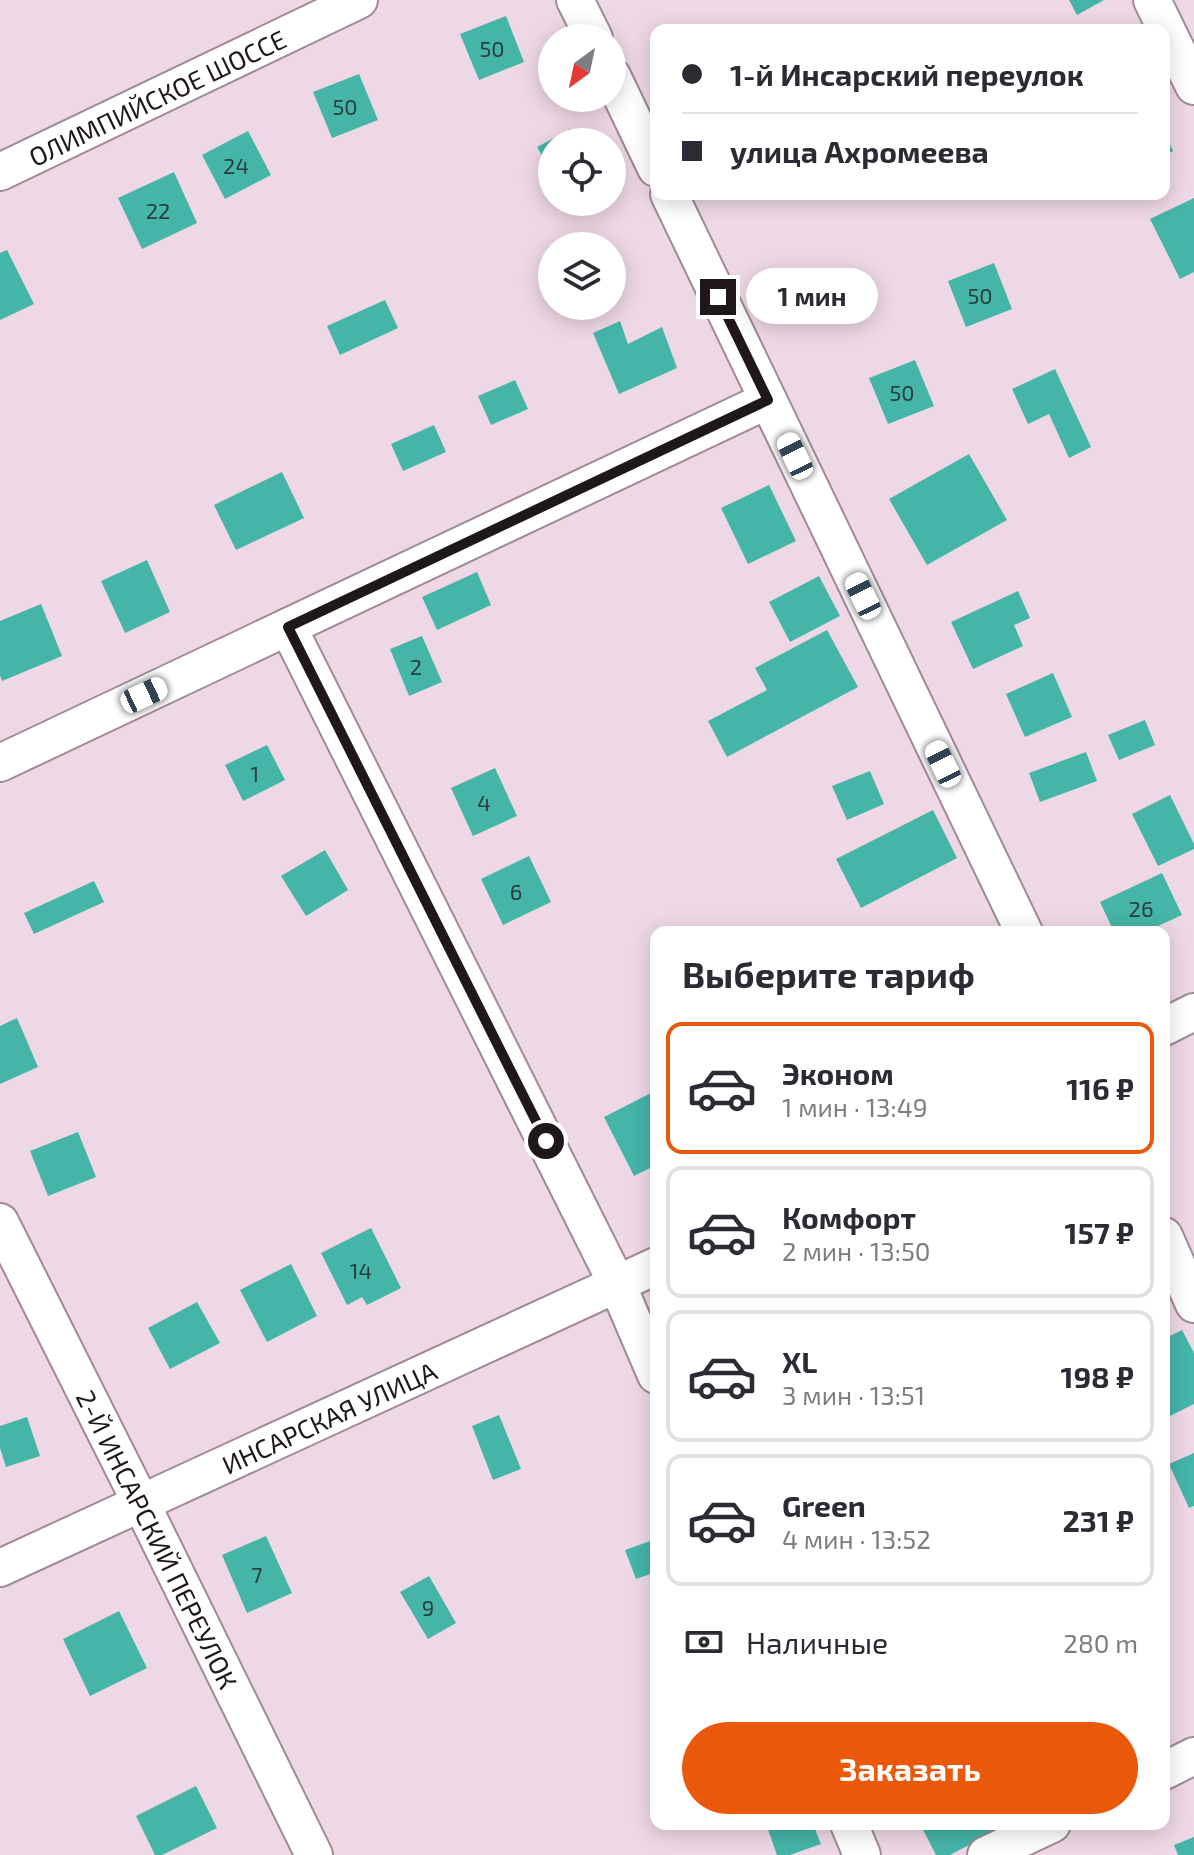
<!DOCTYPE html>
<html lang="ru">
<head>
<meta charset="utf-8">
<style>
  body { margin:0; font-family:"Exo 2",sans-serif; background:#f7f7f7; color:#2b2b33; height:100vh; display:flex; flex-direction:column; font-size:30px; white-space:nowrap }
  * { box-sizing:border-box; margin:0 }
  p { font-size:26px; color:#7c7c81 }
  .icon { flex:none; width:44px; height:44px; fill:none; stroke:currentColor; stroke-width:2; stroke-linecap:round; stroke-linejoin:round }
  .map { position:relative; flex:1; overflow:hidden }
  .details { position:absolute; left:650px; top:926px; width:520px; height:904px; display:flex; flex-direction:column; background:#fff; border-radius:16px; box-shadow:0 4px 20px #0003 }
  .details>* { flex:none }
  .banner { position:absolute; left:650px; top:24px; width:520px; height:176px; border-radius:16px; box-shadow:0 4px 20px #0003; display:grid; align-content:center; height:176px; padding:0 32px; background:#fff }
  .needle { width:52px; rotate:213deg }
  .tools { position:absolute; left:538px; top:24px; display:grid; gap:16px }
  .tools a { display:grid; place-items:center; width:88px; height:88px; border-radius:50%; background:#fff; box-shadow:0 4px 20px #0003; font-size:40px }
  .end { position:absolute; width:36px; height:36px; margin:-18px; border:10px solid #1f171c; background:#fff; box-shadow:0 0 0 4px #fff }
  .from { border-radius:50% }
  .bubble { position:absolute; height:56px; border-radius:28px; background:#fff; box-shadow:0 4px 20px #0003; font-size:26px; font-weight:700; line-height:56px; text-align:center }
  .car { position:absolute; width:24px; height:48px; margin:-24px -12px; border-radius:10px; box-shadow:0 0 6px 2px #0007; background:linear-gradient(#fff 24%,#345 0 40%,#fff 0 76%,#345 0 86%,#fff 0) }
  .banner b { display:flex; align-items:center; gap:28px; height:76px; font-size:30px }
  .banner b+b { border-top:2px solid #e1e1e2 }
  .banner i { width:20px; height:20px; background:#2b2b33 }
  ul { padding:0; list-style:none }
  li { display:flex; align-items:center; gap:24px; height:132px; margin:0 16px 12px; padding:0 16px; border:4px solid #e1e1e2; border-radius:16px }
  li div { flex:1 }
  li b { display:block; font-size:30px }
  li em { font-style:normal; font-weight:700 }
  li.active { border-color:#ea580c }
  li>.icon { width:72px; height:72px; stroke-width:1.5 }
  h2 { padding:0 32px; font-size:36px; line-height:96px }
  .pay { display:flex; align-items:center; gap:20px; height:88px; padding:0 32px; font-size:30px }
  .pay p { margin-inline-start:auto }
  .button { display:flex; gap:16px; margin-top:auto; padding:16px 32px }
  .button a { flex:1; height:92px; border-radius:48px; background:#ea580c; color:#fff; font-size:32px; font-weight:700; line-height:92px; text-align:center }
  .map>svg:first-child { display:block }
</style>
</head>
<body>
<div class="map">
<svg width="1194" height="1855" viewBox="0 0 1194 1855">
  <rect width="100%" height="100%" fill="#efd8e6"/>
  <g fill="#45b5a8">
    <path d="M 1069,0 L 1104,0 L 1077,15 Z"/>
    <path d="M 506,16 L 524,62 L 479,80 L 460,34 Z"/>
    <path d="M 359,74 L 378,120 L 332,138 L 313,92 Z"/>
    <path d="M 571,129 L 577,142 L 552,142 L 552,162 L 547,164 L 537,147 Z"/>
    <path d="M 248,131 L 271,175 L 225,199 L 202,155 Z"/>
    <path d="M 1164,132 L 1173,151 L 1164,155 Z"/>
    <path d="M 174,172 L 197,223 L 142,249 L 118,198 Z"/>
    <path d="M 1194,198 L 1194,272 L 1180,279 L 1150,219 Z"/>
    <path d="M 7,250 L 34,304 L 0,320 L 0,253 Z"/>
    <path d="M 994,263 L 1012,309 L 966,327 L 948,281 Z"/>
    <path d="M 385,300 L 398,328 L 340,355 L 327,326 Z"/>
    <path d="M 620,321 L 628,344 L 662,327 L 677,368 L 619,394 L 593,333 Z"/>
    <path d="M 915,360 L 934,406 L 888,424 L 869,378 Z"/>
    <path d="M 1055,369 L 1091,447 L 1069,458 L 1049,414 L 1028,424 L 1012,389 Z"/>
    <path d="M 515,380 L 528,409 L 491,425 L 478,396 Z"/>
    <path d="M 434,425 L 446,452 L 403,471 L 391,444 Z"/>
    <path d="M 969,454 L 1007,520 L 927,565 L 889,499 Z"/>
    <path d="M 282,472 L 304,518 L 236,550 L 214,505 Z"/>
    <path d="M 769,485 L 796,541 L 748,564 L 721,508 Z"/>
    <path d="M 147,560 L 170,612 L 125,633 L 101,581 Z"/>
    <path d="M 477,572 L 491,605 L 437,630 L 422,597 Z"/>
    <path d="M 819,576 L 840,616 L 790,642 L 769,602 Z"/>
    <path d="M 1018,591 L 1030,618 L 1014,625 L 1023,646 L 973,669 L 951,622 Z"/>
    <path d="M 41,604 L 62,656 L 2,681 L 0,675 L 0,621 Z"/>
    <path d="M 827,630 L 858,687 L 727,757 L 708,721 L 767,690 L 755,668 Z"/>
    <path d="M 422,636 L 442,682 L 409,696 L 390,649 Z"/>
    <path d="M 1053,673 L 1072,717 L 1025,737 L 1006,694 Z"/>
    <path d="M 1145,720 L 1155,745 L 1119,760 L 1108,735 Z"/>
    <path d="M 267,745 L 285,780 L 243,801 L 225,765 Z"/>
    <path d="M 1086,752 L 1097,781 L 1040,802 L 1029,773 Z"/>
    <path d="M 495,768 L 517,816 L 473,836 L 451,788 Z"/>
    <path d="M 870,771 L 884,804 L 847,820 L 832,786 Z"/>
    <path d="M 1170,795 L 1194,844 L 1194,849 L 1158,866 L 1132,814 Z"/>
    <path d="M 933,810 L 957,858 L 861,908 L 836,859 Z"/>
    <path d="M 325,850 L 348,890 L 306,916 L 281,876 Z"/>
    <path d="M 529,856 L 551,902 L 503,925 L 481,879 Z"/>
    <path d="M 1162,873 L 1182,915 L 1145,932 L 1114,932 L 1100,902 Z"/>
    <path d="M 94,881 L 104,902 L 34,934 L 24,913 Z"/>
    <path d="M 17,1018 L 38,1067 L 0,1084 L 0,1026 Z"/>
    <path d="M 651,1093 L 656,1103 L 656,1165 L 634,1176 L 604,1117 Z"/>
    <path d="M 78,1132 L 96,1177 L 48,1196 L 30,1151 Z"/>
    <path d="M 371,1228 L 401,1288 L 367,1305 L 362,1297 L 347,1305 L 321,1253 Z"/>
    <path d="M 291,1264 L 317,1316 L 267,1342 L 240,1290 Z"/>
    <path d="M 197,1302 L 220,1343 L 170,1369 L 148,1328 Z"/>
    <path d="M 1182,1330 L 1194,1353 L 1194,1404 L 1164,1419 L 1164,1339 Z"/>
    <path d="M 499,1415 L 521,1469 L 493,1480 L 472,1426 Z"/>
    <path d="M 27,1417 L 40,1456 L 6,1467 L 0,1448 L 0,1426 Z"/>
    <path d="M 1194,1453 L 1194,1506 L 1189,1508 L 1169,1464 Z"/>
    <path d="M 266,1536 L 292,1593 L 247,1613 L 222,1555 Z"/>
    <path d="M 656,1539 L 656,1572 L 636,1579 L 625,1550 Z"/>
    <path d="M 429,1576 L 456,1623 L 428,1639 L 400,1592 Z"/>
    <path d="M 119,1611 L 147,1668 L 90,1696 L 63,1639 Z"/>
    <path d="M 196,1786 L 217,1828 L 162,1855 L 155,1855 L 136,1816 Z"/>
    <path d="M 766,1824 L 813,1824 L 821,1844 L 790,1855 L 777,1855 Z"/>
    <path d="M 920,1824 L 1009,1824 L 950,1855 L 936,1855 Z"/>
    <path d="M 1194,1837 L 1194,1855 L 1178,1855 L 1174,1845 Z"/>
  </g>
  <g fill="none" stroke-linecap="round" stroke-linejoin="round">
    <defs>
      <g id="minor">
        <path d="M 575,0 L 594,38"/>
        <path d="M 1152,0 L 1194,86"/>
        <path d="M 612,76 L 656,168"/>
        <path id="s1" d="M 0,172 L 359,0"/>
        <path d="M 669,194 L 1024,932"/>
        <path d="M 288,627 L 617,1284 L 656,1375"/>
        <path d="M 0,763 L 768,400"/>
        <path d="M 1164,1027 L 1194,1012"/>
        <path id="s2" d="M 0,1222 L 141,1503 L 314,1855"/>
        <path d="M 1164,1236 L 1194,1304"/>
        <path id="s3" d="M 0,1568 L 656,1266"/>
        <path d="M 1164,1771 L 1194,1756"/>
        <path d="M 849,1824 L 862,1855"/>
        <path d="M 986,1855 L 1052,1824"/>
      </g>
    </defs>
    <use href="#minor" stroke="#9f8a97" stroke-width="40"/>
    <use href="#minor" stroke="#fff" stroke-width="36"/>
  </g>
  <g fill="none" stroke-linecap="round" stroke-linejoin="round">
    <path stroke="#1f171c" stroke-width="10" d="M 546,1141 L 288,627 L 768,400 L 718,297"/>
  </g>
  <g text-anchor="middle" dominant-baseline="central" stroke-width="6" stroke-linejoin="round" paint-order="stroke">
    <g font-size="22" fill="#283e3f">
      <text x="492" y="48">50</text>
      <text x="345" y="106">50</text>
      <text x="236" y="165">24</text>
      <text x="158" y="210">22</text>
      <text x="980" y="295">50</text>
      <text x="902" y="392">50</text>
      <text x="416" y="666">2</text>
      <text x="255" y="773">1</text>
      <text x="484" y="802">4</text>
      <text x="516" y="891">6</text>
      <text x="1141" y="908">26</text>
      <text x="361" y="1270">14</text>
      <text x="257" y="1574">7</text>
      <text x="428" y="1607">9</text>
    </g>
    <g font-size="26" fill="#1f171c" stroke="#fce5f3">
      <text stroke="none"><textPath href="#s1" startOffset="174">ОЛИМПИЙСКОЕ ШОССЕ</textPath></text>
      <text stroke="none"><textPath href="#s3" startOffset="362">ИНСАРСКАЯ УЛИЦА</textPath></text>
      <text stroke="none"><textPath href="#s2" startOffset="354">2-Й ИНСАРСКИЙ ПЕРЕУЛОК</textPath></text>
    </g>
  </g>
</svg>
<div class="tools">
<a><svg class="needle" viewBox="-14 -14 28 28"><path d="M0-13l5 13h-10z" fill="#e53935"/><path d="M0 13l5-13h-10z" fill="#7c7c81"/></svg></a>
<a><svg class="icon" aria-label="locate" viewBox="0 0 24 24"><circle cx="12" cy="12" r="6"/><path d="M12 2v4M12 18v4M2 12h4M18 12h4"/></svg></a>
<a><svg class="icon" aria-label="layers" viewBox="0 0 24 24"><path d="M12 4l9 5-9 5-9-5zM3 14l9 5 9-5"/></svg></a>
</div>
<i class="end from" style="left:546px;top:1141px"></i>
<i class="end" style="left:718px;top:297px"></i>
<div class="bubble" style="left:746px;top:268px;width:132px">1 мин</div>
<i class="car" style="left:795px;top:456px;rotate:334deg"></i>
<i class="car" style="left:863px;top:596px;rotate:334deg"></i>
<i class="car" style="left:144px;top:695px;rotate:65deg"></i>
<i class="car" style="left:943px;top:764px;rotate:334deg"></i>
<div class="banner">
<b><i class="from"></i>1-й Инсарский переулок</b>
<b><i></i>улица Ахромеева</b>
</div>
<section class="details">
<h2>Выберите тариф</h2>
<ul>
<li class="active"><svg class="icon" aria-label="car" viewBox="0 0 24 24"><path d="M5 17H2v-5l4-1 3-4h7l3 4 3 1v5h-3M9 17h6M6 11h13"/><circle cx="7" cy="17" r="2"/><circle cx="17" cy="17" r="2"/></svg><div><b>Эконом</b><p>1 мин · 13:49</p></div><em>116 ₽</em></li>
<li><svg class="icon" aria-label="car" viewBox="0 0 24 24"><path d="M5 17H2v-5l4-1 3-4h7l3 4 3 1v5h-3M9 17h6M6 11h13"/><circle cx="7" cy="17" r="2"/><circle cx="17" cy="17" r="2"/></svg><div><b>Комфорт</b><p>2 мин · 13:50</p></div><em>157 ₽</em></li>
<li><svg class="icon" aria-label="car" viewBox="0 0 24 24"><path d="M5 17H2v-5l4-1 3-4h7l3 4 3 1v5h-3M9 17h6M6 11h13"/><circle cx="7" cy="17" r="2"/><circle cx="17" cy="17" r="2"/></svg><div><b>XL</b><p>3 мин · 13:51</p></div><em>198 ₽</em></li>
<li><svg class="icon" aria-label="car" viewBox="0 0 24 24"><path d="M5 17H2v-5l4-1 3-4h7l3 4 3 1v5h-3M9 17h6M6 11h13"/><circle cx="7" cy="17" r="2"/><circle cx="17" cy="17" r="2"/></svg><div><b>Green</b><p>4 мин · 13:52</p></div><em>231 ₽</em></li>
</ul>
<div class="pay"><svg class="icon" aria-label="cash" viewBox="0 0 24 24"><path d="M3 7h18v10H3z"/><circle cx="12" cy="12" r="2"/></svg>Наличные<p>280 m</p></div>
<div class="button"><a>Заказать</a></div>
</section>
</div>
</body>
</html>
